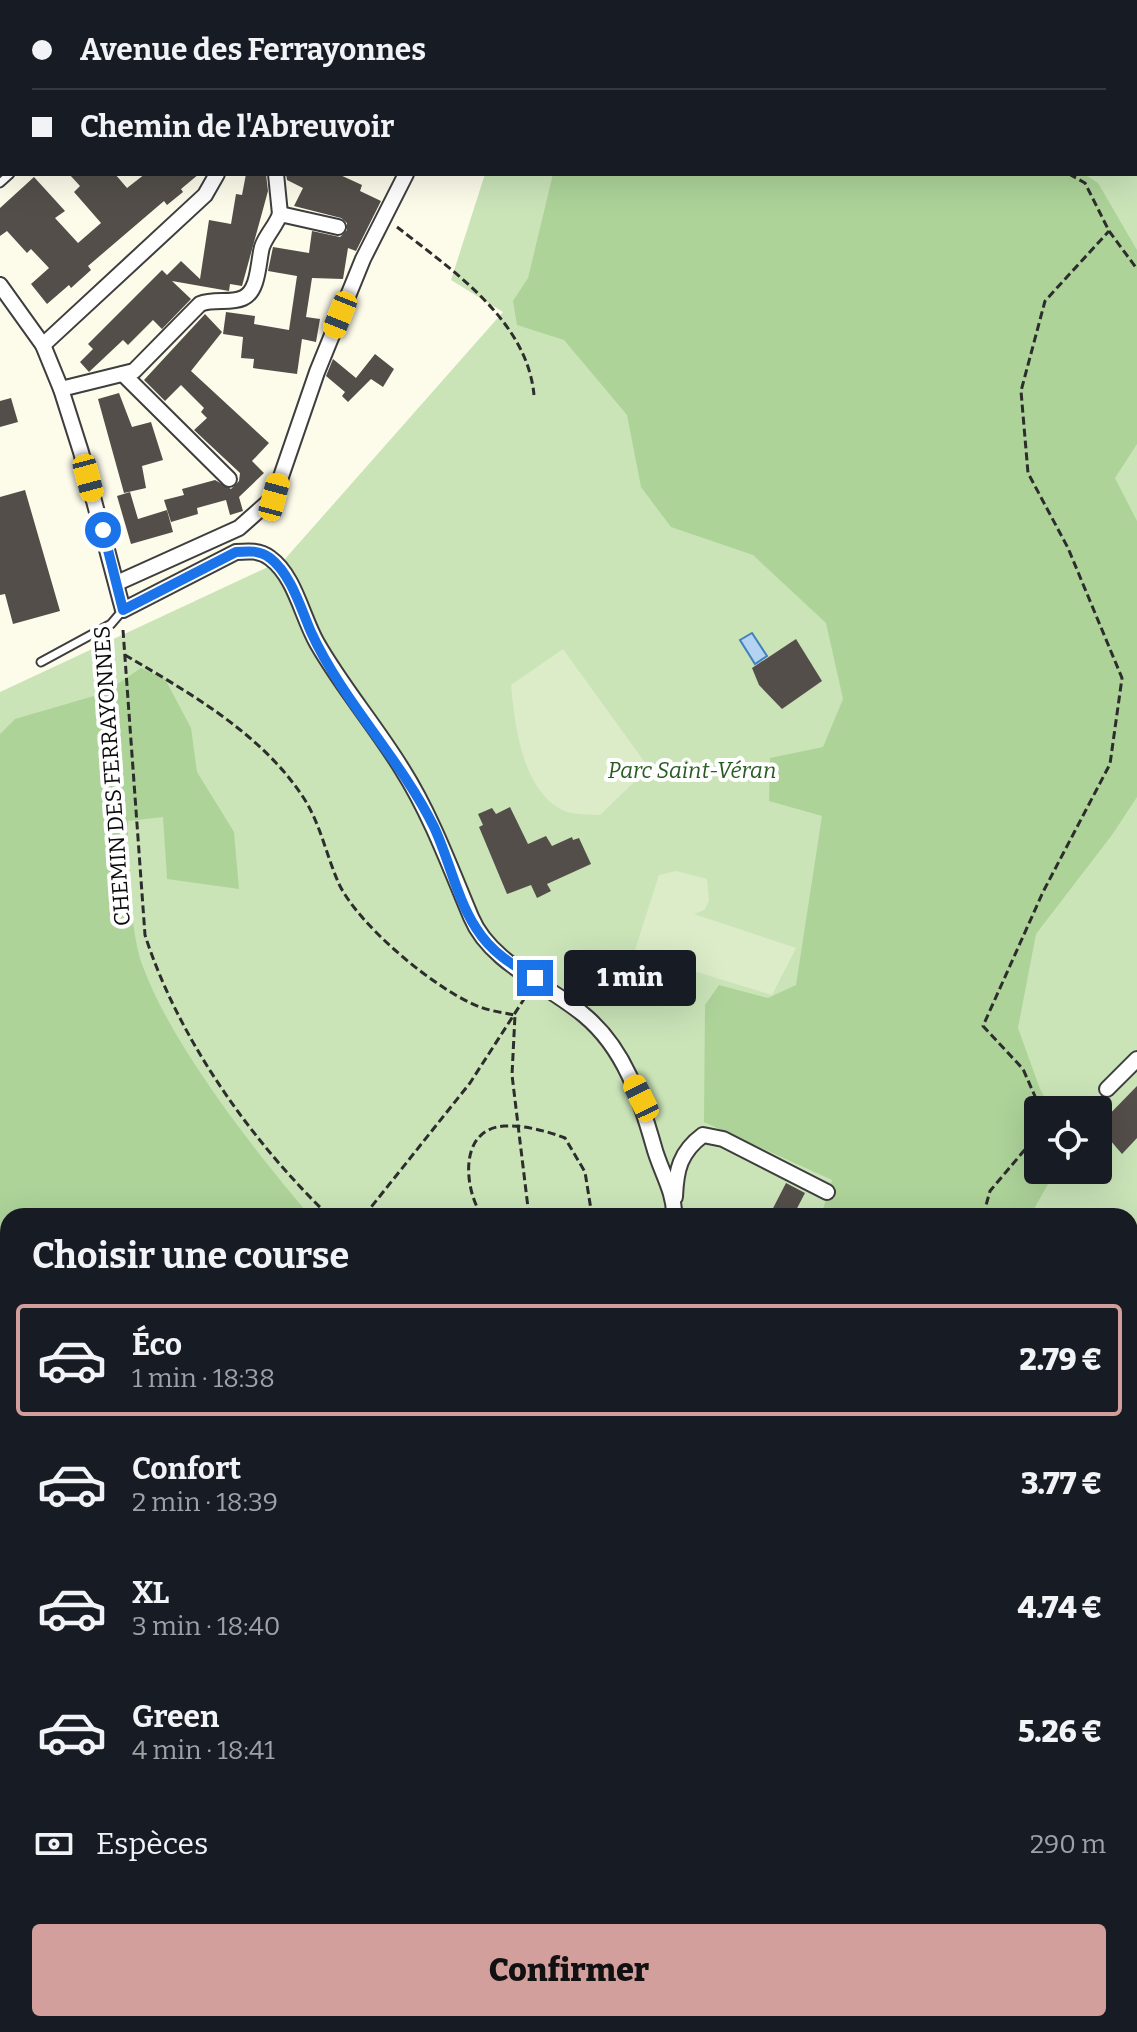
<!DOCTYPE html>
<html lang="fr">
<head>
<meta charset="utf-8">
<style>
  body { margin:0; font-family:Bitter,serif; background:#242831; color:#f1f3f6; height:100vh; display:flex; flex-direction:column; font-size:30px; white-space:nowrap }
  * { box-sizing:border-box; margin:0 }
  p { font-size:26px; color:#9ea1a6 }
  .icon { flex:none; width:44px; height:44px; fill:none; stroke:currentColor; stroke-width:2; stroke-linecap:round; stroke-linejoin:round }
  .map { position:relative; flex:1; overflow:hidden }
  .details { position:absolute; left:0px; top:1208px; width:1138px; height:824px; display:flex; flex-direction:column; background:#171b24; border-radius:24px 24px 0 0; box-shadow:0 8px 32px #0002 }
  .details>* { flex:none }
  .guide { position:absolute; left:0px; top:0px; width:1138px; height:176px; box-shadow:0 8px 32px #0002; display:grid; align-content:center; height:176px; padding:0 32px; background:#171b24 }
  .fabs { position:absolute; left:1024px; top:1096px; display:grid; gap:16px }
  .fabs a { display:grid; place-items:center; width:88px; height:88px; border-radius:8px; background:#171b24; box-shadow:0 8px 32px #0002; font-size:40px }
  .end { position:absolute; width:36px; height:36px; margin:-18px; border:10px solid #1a73e8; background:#fff; box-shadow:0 0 0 4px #fff }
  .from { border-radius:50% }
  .bubble { position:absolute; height:56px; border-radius:8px; background:#171b24; box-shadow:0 8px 32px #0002; font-size:26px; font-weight:800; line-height:56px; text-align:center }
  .car { position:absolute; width:24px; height:48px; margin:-24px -12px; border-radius:10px; box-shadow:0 0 6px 2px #0007; background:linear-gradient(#f5c518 24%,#345 0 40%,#f5c518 0 76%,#345 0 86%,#f5c518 0) }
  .guide b { display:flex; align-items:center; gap:28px; height:76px; font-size:30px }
  .guide b+b { border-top:2px solid #363941 }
  .guide i { width:20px; height:20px; background:#f1f3f6 }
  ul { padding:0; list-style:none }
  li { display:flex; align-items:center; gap:24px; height:112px; margin:0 16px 12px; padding:0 16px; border:4px solid transparent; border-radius:8px }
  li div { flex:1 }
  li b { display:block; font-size:30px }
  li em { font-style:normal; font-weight:800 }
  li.active { border-color:#d29f9d }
  li>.icon { width:72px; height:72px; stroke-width:1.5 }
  h2 { padding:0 32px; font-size:36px; line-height:96px }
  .pay { display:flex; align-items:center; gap:20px; height:88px; padding:0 32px; font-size:30px }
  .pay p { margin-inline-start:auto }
  .cta { display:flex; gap:16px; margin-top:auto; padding:16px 32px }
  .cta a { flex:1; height:92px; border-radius:8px; background:#d29f9d; color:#111; font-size:32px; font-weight:800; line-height:92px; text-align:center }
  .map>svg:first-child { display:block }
</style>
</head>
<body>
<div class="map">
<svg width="1137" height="2032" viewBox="0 0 1137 2032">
  <rect width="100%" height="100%" fill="#fdfceb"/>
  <path fill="#f0f0ce" d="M 0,1476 L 8,1480 L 8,2024 L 421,2024 L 420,2032 L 0,2032 Z"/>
  <g fill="#cae4b8" fill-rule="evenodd">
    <path d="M 547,0 L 992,0 L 995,2 L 546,2 Z"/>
    <path d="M 1137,99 L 1137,2032 L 446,2032 L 446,2024 L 1130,2024 L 1130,1216 L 8,1216 L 0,1366 L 0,692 L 285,559 L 503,312 L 451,280 L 485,174 L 1136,174 ZM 1038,1110 L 1098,1110 L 1098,1170 L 1038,1170 Z"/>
  </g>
  <g fill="#add399">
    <path d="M 104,0 L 488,0 L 106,2 Z"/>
    <path d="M 559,0 L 852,0 L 558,2 Z"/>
    <path d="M 553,174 L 1084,174 L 1098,183 L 1137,250 L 1137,444 L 1115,478 L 1137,521 L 1137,797 L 1112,835 L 1036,934 L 1018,1028 L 1040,1089 L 1052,1110 L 1038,1110 L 1038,1170 L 1056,1170 L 1030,1216 L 821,1216 L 832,1180 L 704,1122 L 705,1005 L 719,985 L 768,998 L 796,985 L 822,816 L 769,801 L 770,758 L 823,747 L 843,699 L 826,623 L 753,555 L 671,527 L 641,487 L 627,415 L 564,340 L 517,325 L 513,301 L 528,278 Z"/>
    <path d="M 141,668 L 165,679 L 191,728 L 197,772 L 234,832 L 239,889 L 167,879 L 163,817 L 128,821 C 127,858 130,933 143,967 C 173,1047 254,1150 310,1216 L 8,1216 L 8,1398 L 0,1392 L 0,734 L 15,719 L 104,693 Z"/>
    <path d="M 1137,1232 L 1137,1517 L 1130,1513 L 1130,1233 Z"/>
    <path d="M 1130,1595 L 1137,1606 L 1137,1851 L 1130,1846 Z"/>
    <path d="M 1130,1959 L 1137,1962 L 1137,2020 L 1130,2017 Z"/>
  </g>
  <g fill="#dcecc9">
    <path d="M 563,649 L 649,768 L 600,815 C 588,814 572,815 562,810 C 522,789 515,726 511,685 Z"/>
    <path d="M 676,871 L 707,879 L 709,901 L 704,910 L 694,914 L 796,948 L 772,995 L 634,953 L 659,875 Z"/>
  </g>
  <g fill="#b4d3f0" stroke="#4280c0" stroke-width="2">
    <path d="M 752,633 L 767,656 L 755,664 L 740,640 Z"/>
    <path d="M 0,1445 L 8,1448 L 8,1480 L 0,1476 Z"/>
    <path d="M 772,2024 L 1127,2024 L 1137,2028 L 1137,2032 L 1026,2027 L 909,2032 L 731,2032 Z"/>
  </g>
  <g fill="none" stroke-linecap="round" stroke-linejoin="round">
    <path stroke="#4280c0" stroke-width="5" d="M 1130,1981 L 1137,1988"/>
  </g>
  <g fill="#534e49">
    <path d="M 69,174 L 115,174 L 127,188 L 145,174 L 199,174 L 181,189 L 183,192 L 167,205 L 164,201 L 88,266 L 91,270 L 71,288 L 69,285 L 47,304 L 31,284 L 49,268 L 31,249 L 27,253 L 7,231 L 0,236 L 0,208 L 34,177 L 65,211 L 55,218 L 78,243 L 101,223 L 74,192 L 80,186 Z"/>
    <path d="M 246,174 L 266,174 L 268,191 L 242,286 L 230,284 L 229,291 L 172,281 L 191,299 L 162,329 L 153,320 L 128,345 L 123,340 L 89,372 L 80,362 L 93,349 L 88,344 L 162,270 L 167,275 L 181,261 L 200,279 L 209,220 L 231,224 L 236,194 L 242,195 Z"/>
    <path d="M 286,174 L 338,174 L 362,185 L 360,191 L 381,201 L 356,251 L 348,248 L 343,279 L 312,278 L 306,317 L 320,319 L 316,342 L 302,339 L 297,374 L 253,368 L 254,359 L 241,358 L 243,337 L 223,334 L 226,312 L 255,316 L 254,324 L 289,330 L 297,276 L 268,271 L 273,247 L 309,253 L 312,231 L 340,237 L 347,230 L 347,223 L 341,218 L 294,206 L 303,188 L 287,180 Z"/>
    <path d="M 205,314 L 222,332 L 191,371 L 269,443 L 252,461 L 264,473 L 239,497 L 243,511 L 230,515 L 226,500 L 197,508 L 198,514 L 171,522 L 164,500 L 184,495 L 182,489 L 215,480 L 231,489 L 239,481 L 240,473 L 194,430 L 207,418 L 201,412 L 204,408 L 181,385 L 165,401 L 144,380 Z"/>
    <path d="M 375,354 L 394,369 L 383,387 L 371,379 L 348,402 L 342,396 L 345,392 L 326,376 L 333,359 L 356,378 Z"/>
    <path d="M 119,393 L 132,427 L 151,422 L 163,460 L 142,466 L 146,488 L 124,493 L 98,399 Z"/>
    <path d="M 11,398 L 18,422 L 0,427 L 0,401 Z"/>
    <path d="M 25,490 L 60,611 L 13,624 L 5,594 L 0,595 L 0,497 Z"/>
    <path d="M 130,492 L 138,519 L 167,510 L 173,532 L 131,544 L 117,496 Z"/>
    <path d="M 796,639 L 822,681 L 782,709 L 759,685 L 752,668 Z"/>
    <path d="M 510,807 L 528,844 L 546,836 L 552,846 L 572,837 L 573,840 L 579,838 L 591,864 L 547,884 L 551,891 L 537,898 L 531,885 L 507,894 L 479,827 L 483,825 L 478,814 L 492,808 L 496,814 Z"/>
    <path d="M 1137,1086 L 1137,1138 L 1122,1154 L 1098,1126 Z"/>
    <path d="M 786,1183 L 805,1193 L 793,1216 L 769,1216 Z"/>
  </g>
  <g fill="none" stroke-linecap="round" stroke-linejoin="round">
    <defs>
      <g id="lane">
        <path d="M 0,183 L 10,174"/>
        <path d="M 41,662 L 111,624 L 123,610"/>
        <path d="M 0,1630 L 8,1647"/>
        <path d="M 366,2032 L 370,2024"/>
      </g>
      <g id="street">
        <path d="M 276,174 L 280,214"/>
        <path d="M 0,285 L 43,345 L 61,389 L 81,452 L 123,610 L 236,552 C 248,551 260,550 270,558 C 295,576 302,617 317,643 C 342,687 375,725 402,769 C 431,815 450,867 471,917 C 490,963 547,984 584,1015 C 625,1049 640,1098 654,1147 C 660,1170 675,1192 674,1216"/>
        <path d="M 43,345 L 205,195 L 217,174"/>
        <path d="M 123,374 L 229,479"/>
        <path d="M 61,389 L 134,371 L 200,304 C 214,298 230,304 243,298 C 259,291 258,262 262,247 C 266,235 276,226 280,214 L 338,227"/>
        <path d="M 117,583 L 239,528 L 274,497 L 317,372 L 363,259 L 406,174"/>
        <path d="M 1107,1089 L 1137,1059"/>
        <path d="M 675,1197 C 676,1170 680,1152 703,1135 L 723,1139 L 827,1192"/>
        <path d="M 0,1912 L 8,1909"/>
      </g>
      <g id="primary">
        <path d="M 0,1968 L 8,1972"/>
        <path d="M 125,2024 L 147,2032"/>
      </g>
    </defs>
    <use href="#lane" stroke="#3e3e3e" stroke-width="11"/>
    <use href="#street" stroke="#3e3e3e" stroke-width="18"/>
    <use href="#primary" stroke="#1c1c1c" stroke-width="26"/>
    <g stroke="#2d2d2d" stroke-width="3" stroke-dasharray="8 4" stroke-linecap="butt">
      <path d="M 221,0 L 225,2"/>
      <path d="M 477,0 L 477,2"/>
      <path d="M 843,0 L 844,2"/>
      <path d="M 1069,174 L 1085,183 L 1109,231 L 1137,269"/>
      <path d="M 397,227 C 452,270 527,320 534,395"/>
      <path d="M 123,630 L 145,935 C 178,1038 251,1141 329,1216"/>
      <path d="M 125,655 C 188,692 259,732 301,794 C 320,821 326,855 339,884 C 359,926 437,991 480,1007 C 491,1011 504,1013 515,1015 L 512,1075 L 529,1216"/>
      <path d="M 1041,1110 L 1023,1069 L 983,1026 L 1043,892 L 1110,764 L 1122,678 L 1068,548 L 1028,473 L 1021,391 L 1045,301 L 1109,231"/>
      <path d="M 364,1216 L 470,1083 L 526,996"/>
      <path d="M 482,1216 C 464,1189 458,1129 504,1126 C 524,1125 547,1131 565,1138 L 585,1172 L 592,1216"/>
      <path d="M 983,1216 L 990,1191 L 1038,1134"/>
      <path d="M 1130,1573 L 1137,1583"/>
      <path d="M 1130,1653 L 1137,1660"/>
      <path d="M 0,1939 L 8,1944"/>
      <path d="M 1130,1968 L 1137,1974"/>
      <path d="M 172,2024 L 194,2032"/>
    </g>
    <use href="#lane" stroke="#fff" stroke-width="7"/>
    <use href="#street" stroke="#fff" stroke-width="14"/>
    <use href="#primary" stroke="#ebda6d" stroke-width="22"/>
  </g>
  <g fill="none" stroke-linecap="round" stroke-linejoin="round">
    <path stroke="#1a73e8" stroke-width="10" d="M 103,530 L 123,610 L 236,552 C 248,551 260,550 270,558 C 291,574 301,609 311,632 C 343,702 400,758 434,827 C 449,859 457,899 476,928 C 491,952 511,964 535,978"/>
  </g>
  <g text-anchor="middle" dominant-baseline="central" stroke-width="8" stroke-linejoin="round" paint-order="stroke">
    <g font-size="22" font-style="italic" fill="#285c22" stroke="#fff">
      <text x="692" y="770">Parc Saint-Véran</text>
    </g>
    <g font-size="22" fill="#0b0b0b" stroke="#fff">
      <text transform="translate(112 776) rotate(-94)">CHEMIN DES FERRAYONNES</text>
    </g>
  </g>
</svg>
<div class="fabs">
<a><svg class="icon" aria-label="locate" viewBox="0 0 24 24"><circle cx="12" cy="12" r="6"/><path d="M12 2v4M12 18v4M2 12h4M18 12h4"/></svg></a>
</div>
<i class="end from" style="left:103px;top:530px"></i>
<i class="end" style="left:535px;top:978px"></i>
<div class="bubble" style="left:564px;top:950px;width:132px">1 min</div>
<i class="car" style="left:340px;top:315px;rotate:202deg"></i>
<i class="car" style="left:88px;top:478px;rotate:165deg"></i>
<i class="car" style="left:274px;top:497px;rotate:15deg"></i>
<i class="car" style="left:641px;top:1098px;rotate:334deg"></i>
<div class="guide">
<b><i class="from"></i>Avenue des Ferrayonnes</b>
<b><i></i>Chemin de l'Abreuvoir</b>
</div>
<section class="details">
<h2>Choisir une course</h2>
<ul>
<li class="active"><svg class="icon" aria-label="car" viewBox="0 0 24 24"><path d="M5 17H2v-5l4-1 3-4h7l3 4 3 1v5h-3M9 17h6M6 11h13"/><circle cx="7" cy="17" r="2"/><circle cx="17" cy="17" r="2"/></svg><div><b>Éco</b><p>1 min · 18:38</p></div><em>2.79 €</em></li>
<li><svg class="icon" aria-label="car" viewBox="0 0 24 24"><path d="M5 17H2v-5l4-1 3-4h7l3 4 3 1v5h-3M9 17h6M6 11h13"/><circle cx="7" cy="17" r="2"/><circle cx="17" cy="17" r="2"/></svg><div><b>Confort</b><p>2 min · 18:39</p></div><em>3.77 €</em></li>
<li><svg class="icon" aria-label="car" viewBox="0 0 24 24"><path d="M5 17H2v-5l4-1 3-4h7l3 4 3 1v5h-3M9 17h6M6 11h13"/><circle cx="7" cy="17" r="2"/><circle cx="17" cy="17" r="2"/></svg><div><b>XL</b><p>3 min · 18:40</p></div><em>4.74 €</em></li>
<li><svg class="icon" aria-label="car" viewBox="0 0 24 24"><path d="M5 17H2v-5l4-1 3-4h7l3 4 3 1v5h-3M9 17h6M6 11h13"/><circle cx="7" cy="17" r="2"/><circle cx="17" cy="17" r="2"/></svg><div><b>Green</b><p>4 min · 18:41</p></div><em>5.26 €</em></li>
</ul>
<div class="pay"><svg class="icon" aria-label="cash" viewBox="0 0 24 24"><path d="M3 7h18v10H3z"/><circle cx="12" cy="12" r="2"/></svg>Espèces<p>290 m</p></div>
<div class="cta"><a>Confirmer</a></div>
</section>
</div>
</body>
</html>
